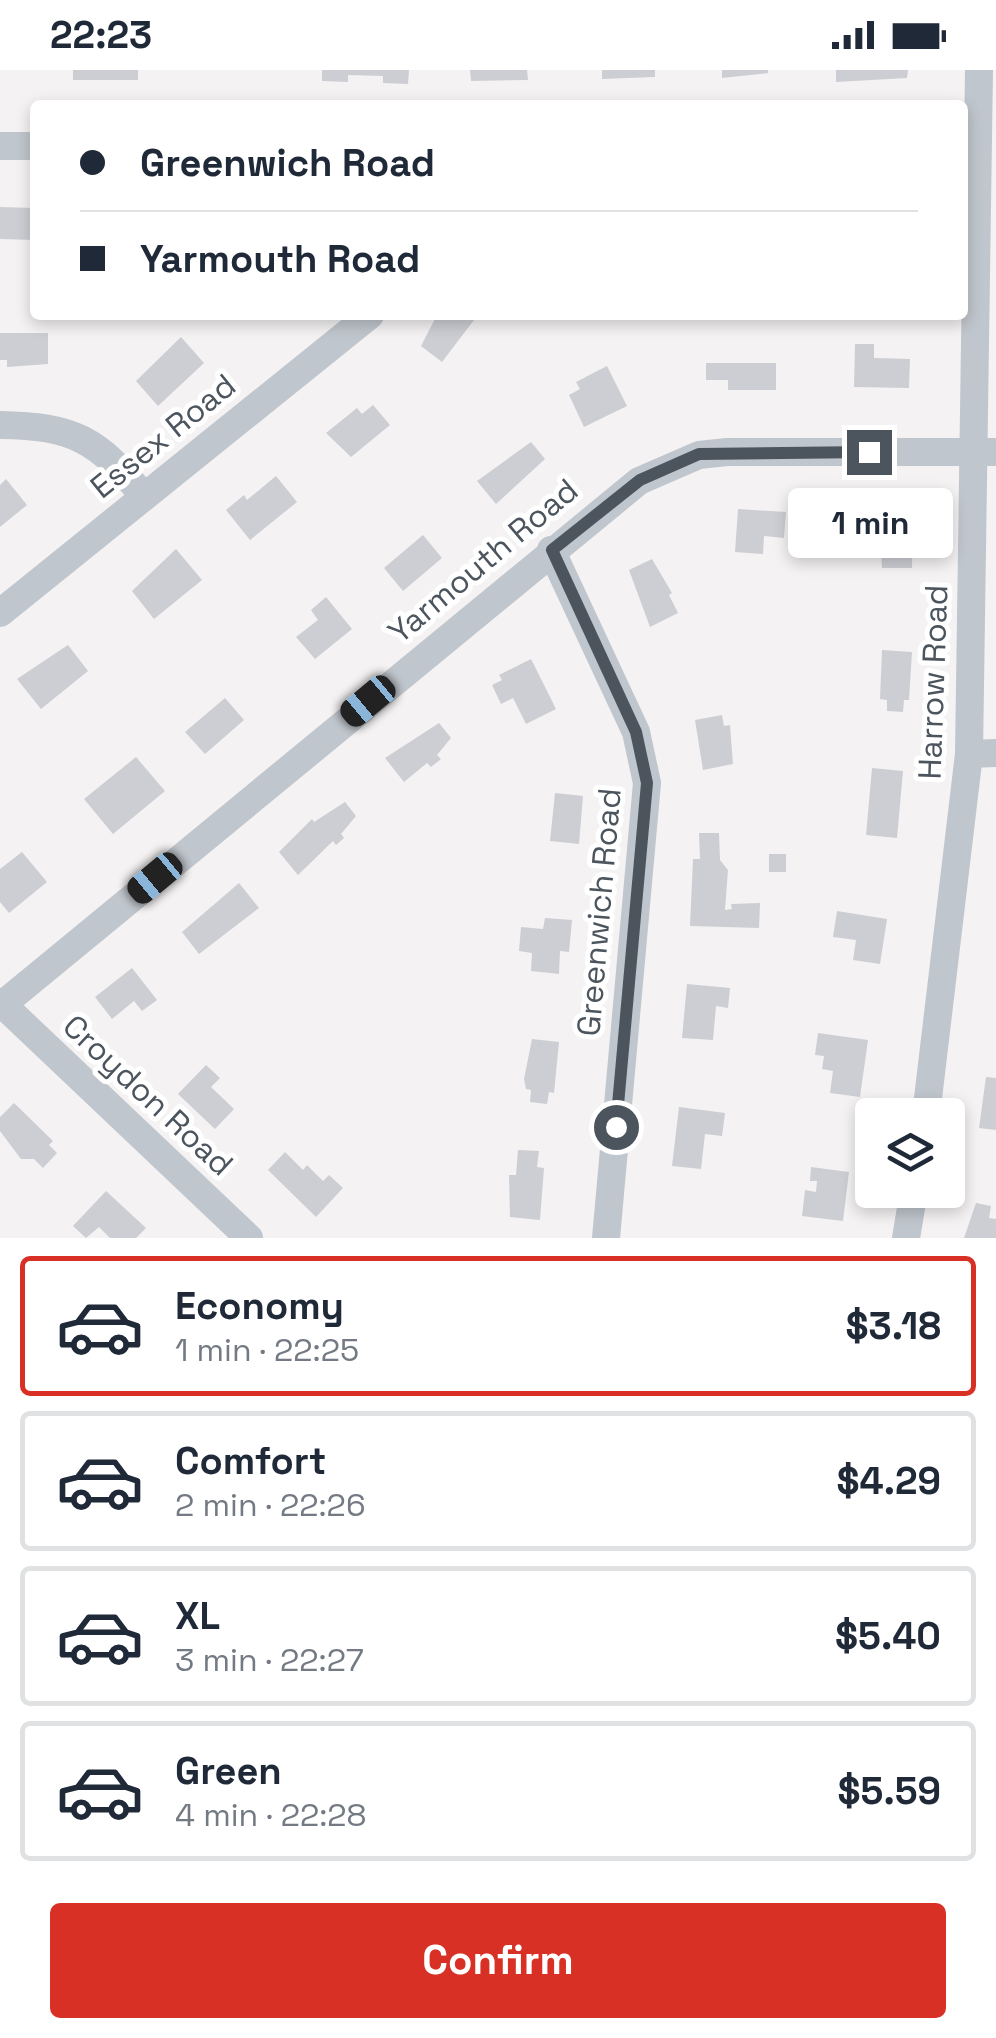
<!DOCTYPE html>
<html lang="en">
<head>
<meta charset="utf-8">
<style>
  body { margin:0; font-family:"Space Grotesk",sans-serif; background:#f6f6f7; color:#1f2937; height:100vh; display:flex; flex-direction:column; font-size:38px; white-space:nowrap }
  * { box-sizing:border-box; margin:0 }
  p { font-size:32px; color:#747a83 }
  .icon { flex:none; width:55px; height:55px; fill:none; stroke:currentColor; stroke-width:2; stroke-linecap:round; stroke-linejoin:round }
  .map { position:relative; height:1168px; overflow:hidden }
  .details { display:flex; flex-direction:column; background:#fff; flex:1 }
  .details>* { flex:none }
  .guide { position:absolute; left:30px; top:30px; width:938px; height:220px; border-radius:10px; box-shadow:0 5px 15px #0003; display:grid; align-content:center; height:220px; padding:0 50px; background:#fff }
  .controls { position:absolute; left:855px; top:1028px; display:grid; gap:20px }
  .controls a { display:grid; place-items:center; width:110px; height:110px; border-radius:10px; background:#fff; box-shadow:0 5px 15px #0003; font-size:50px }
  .end { position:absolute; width:45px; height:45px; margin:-22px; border:12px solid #4c555e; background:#fff; box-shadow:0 0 0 5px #fff }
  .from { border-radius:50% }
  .bubble { position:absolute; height:70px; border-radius:10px; background:#fff; box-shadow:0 5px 15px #0003; font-size:32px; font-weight:700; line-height:70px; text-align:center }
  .car { position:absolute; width:30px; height:60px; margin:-30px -15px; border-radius:12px; box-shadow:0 0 8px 2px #0007; background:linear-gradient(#222 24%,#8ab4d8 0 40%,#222 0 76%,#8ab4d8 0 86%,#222 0) }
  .guide b { display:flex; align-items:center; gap:35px; height:95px; font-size:38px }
  .guide b+b { border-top:2px solid #e0e1e3 }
  .guide i { width:25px; height:25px; background:#1f2937 }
  ul { padding:18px 0 0; list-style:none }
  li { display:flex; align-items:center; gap:30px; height:140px; margin:0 20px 15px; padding:0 30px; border:5px solid #e0e1e3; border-radius:10px }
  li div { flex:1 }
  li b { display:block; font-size:38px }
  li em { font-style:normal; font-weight:700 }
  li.current { border-color:#d93025 }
  li>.icon { width:90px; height:90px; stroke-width:1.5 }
  .action { display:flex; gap:20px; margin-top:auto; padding:20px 50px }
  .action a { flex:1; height:115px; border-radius:10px; background:#d93025; color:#fff; font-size:40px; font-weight:700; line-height:115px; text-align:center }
  .status { display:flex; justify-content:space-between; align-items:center; height:70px; padding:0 50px; background:#fff; direction:ltr }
  .status svg { height:28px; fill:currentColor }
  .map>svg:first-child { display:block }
</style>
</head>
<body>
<div class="status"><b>22:23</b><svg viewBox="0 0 49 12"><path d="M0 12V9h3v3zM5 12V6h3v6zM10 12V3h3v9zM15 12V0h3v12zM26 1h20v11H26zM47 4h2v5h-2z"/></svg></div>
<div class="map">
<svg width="996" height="1168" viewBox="0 0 996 1168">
  <rect width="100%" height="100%" fill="#f4f2f2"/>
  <g fill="#cdced4">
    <rect x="73" y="0" width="65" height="10"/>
    <path d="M 322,0 L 409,0 L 408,14 L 383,13 L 383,6 L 348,5 L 348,12 L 322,11 Z"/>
    <path d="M 470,0 L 527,0 L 528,10 L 471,11 Z"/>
    <path d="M 602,0 L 655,0 L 655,7 L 602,9 Z"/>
    <path d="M 722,0 L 768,0 L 768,3 L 722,8 Z"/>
    <path d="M 836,0 L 908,0 L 907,8 L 836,12 Z"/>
    <path d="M 0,137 L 35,138 L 35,170 L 0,169 Z"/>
    <path d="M 437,245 L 468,245 L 474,250 L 442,292 L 421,276 Z"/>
    <path d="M 0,263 L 48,263 L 48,294 L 7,297 L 7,290 L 0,290 Z"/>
    <path d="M 181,267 L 204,293 L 158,336 L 136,311 Z"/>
    <path d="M 855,274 L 874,274 L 874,288 L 910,289 L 909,318 L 854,317 Z"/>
    <path d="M 706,293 L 776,293 L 776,320 L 728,320 L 728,310 L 706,310 Z"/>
    <path d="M 607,296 L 627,336 L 584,357 L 569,325 L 580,319 L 576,312 Z"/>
    <path d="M 373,335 L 390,355 L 351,387 L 326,363 L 357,338 L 362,344 Z"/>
    <path d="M 531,372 L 545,389 L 496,434 L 477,411 Z"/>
    <path d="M 276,406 L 297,432 L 250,470 L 226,440 L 244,425 L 247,430 Z"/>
    <path d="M 6,409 L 27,435 L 0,457 L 0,415 Z"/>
    <path d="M 738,439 L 786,442 L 784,468 L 764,466 L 763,484 L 735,482 Z"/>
    <path d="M 879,442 L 913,443 L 912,498 L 882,498 Z"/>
    <path d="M 423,465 L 442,488 L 403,521 L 384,498 Z"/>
    <path d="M 176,479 L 202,510 L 154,549 L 132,521 Z"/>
    <path d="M 652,489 L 672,523 L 669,525 L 678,543 L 650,557 L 629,500 Z"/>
    <path d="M 326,527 L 352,559 L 315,589 L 296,567 L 318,550 L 311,540 Z"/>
    <path d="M 68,575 L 88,601 L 41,639 L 17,609 Z"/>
    <path d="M 882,580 L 912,582 L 909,630 L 904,630 L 903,642 L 887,641 L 887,630 L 880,629 Z"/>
    <path d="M 531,589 L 556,639 L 526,654 L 513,628 L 501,634 L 492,615 L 502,610 L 499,605 Z"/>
    <path d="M 225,628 L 244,650 L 205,684 L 185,662 Z"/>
    <path d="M 722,645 L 724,656 L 730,655 L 733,694 L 703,700 L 695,650 Z"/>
    <path d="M 439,653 L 451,668 L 437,685 L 441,689 L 431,697 L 427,693 L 404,712 L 385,688 Z"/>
    <path d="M 136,687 L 165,721 L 113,764 L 84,729 Z"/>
    <path d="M 872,698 L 903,701 L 897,768 L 866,765 Z"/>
    <path d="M 555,723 L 583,726 L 579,774 L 550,771 Z"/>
    <path d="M 345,732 L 356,746 L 341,764 L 344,768 L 336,775 L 333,771 L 298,805 L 279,782 L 312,749 L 314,752 Z"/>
    <path d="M 699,763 L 719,763 L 720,790 L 728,800 L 725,840 L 732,839 L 731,834 L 760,833 L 759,858 L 690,856 L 693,789 L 700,789 Z"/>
    <path d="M 22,782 L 47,812 L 9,843 L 0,832 L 0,799 Z"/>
    <rect x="769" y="784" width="17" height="18"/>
    <path d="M 239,813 L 259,838 L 199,884 L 182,862 Z"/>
    <path d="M 837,841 L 887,849 L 880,894 L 853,890 L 856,870 L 833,867 Z"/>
    <path d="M 545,848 L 572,850 L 569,882 L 560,881 L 559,904 L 531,901 L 532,883 L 519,881 L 521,857 L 543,859 Z"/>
    <path d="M 132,898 L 157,930 L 142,941 L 134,931 L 112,949 L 95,927 Z"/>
    <path d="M 687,914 L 730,918 L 728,938 L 716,936 L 713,970 L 682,968 Z"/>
    <path d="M 818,963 L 868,970 L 860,1027 L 830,1023 L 833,1001 L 822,999 L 824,986 L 815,985 Z"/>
    <path d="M 532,969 L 559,972 L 554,1023 L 549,1022 L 547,1034 L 530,1032 L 531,1020 L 526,1019 L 524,1009 Z"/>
    <path d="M 206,995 L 220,1008 L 211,1017 L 234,1039 L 215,1059 L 178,1024 Z"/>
    <path d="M 986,1007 L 996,1008 L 996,1060 L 979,1058 Z"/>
    <path d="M 14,1033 L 53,1071 L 49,1075 L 57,1083 L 43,1098 L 34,1089 L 21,1089 L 0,1061 L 0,1047 Z"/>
    <path d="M 679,1037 L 725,1043 L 722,1066 L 705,1064 L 701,1099 L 672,1096 Z"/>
    <path d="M 518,1080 L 539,1081 L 537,1097 L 544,1098 L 540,1150 L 510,1147 L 509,1105 L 516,1105 Z"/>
    <path d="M 285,1082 L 303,1100 L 307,1095 L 323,1111 L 329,1105 L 343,1118 L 316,1147 L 268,1100 Z"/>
    <path d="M 811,1097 L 849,1102 L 843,1151 L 802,1146 L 805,1120 L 816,1122 L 817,1111 L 810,1111 Z"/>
    <path d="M 106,1121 L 146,1158 L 136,1168 L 110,1168 L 99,1157 L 86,1168 L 73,1156 Z"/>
    <path d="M 976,1133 L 991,1136 L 989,1148 L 996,1149 L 996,1168 L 964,1168 Z"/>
  </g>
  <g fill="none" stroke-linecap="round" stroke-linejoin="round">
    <g stroke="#c0c6cd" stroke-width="28">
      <path d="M 0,76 L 35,76"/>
      <path d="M 0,355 C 73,356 98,369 144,427"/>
      <path d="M 551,480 L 636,662 L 647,713 L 606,1168"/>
      <path d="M 0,543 L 370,245"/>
      <path d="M 969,684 L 996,683"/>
      <path d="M 0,932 L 249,1168"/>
      <path d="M 2,935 L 639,411 L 699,385 L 727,382 L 996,382"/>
      <path d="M 926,1045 L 969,684 L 979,0"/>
      <path d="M 906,1168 L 914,1120"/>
    </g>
  </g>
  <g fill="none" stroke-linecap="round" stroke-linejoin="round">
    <path stroke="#4c555e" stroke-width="12" d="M 616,1057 L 647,713 L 636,662 L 552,480 L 640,410 L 699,384 L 869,382"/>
  </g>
  <g text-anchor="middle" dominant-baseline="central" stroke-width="10" stroke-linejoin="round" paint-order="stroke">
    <g font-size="32" fill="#4c555e" stroke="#fff">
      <text transform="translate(163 366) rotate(-39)">Essex Road</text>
      <text transform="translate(483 491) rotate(-40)">Yarmouth Road</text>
      <text transform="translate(933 612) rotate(-88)">Harrow Road</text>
      <text transform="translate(599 842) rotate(-85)">Greenwich Road</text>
      <text transform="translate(148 1025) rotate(43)">Croydon Road</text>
    </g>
  </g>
</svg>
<div class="controls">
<a><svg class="icon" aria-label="layers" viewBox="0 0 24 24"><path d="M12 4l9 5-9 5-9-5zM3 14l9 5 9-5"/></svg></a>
</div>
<i class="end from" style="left:616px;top:1057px"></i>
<i class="end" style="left:869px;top:382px"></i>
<div class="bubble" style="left:788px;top:418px;width:165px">1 min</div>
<i class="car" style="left:368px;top:631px;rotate:230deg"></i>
<i class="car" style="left:155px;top:808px;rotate:230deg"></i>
<div class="guide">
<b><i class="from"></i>Greenwich Road</b>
<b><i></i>Yarmouth Road</b>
</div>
</div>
<section class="details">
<ul>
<li class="current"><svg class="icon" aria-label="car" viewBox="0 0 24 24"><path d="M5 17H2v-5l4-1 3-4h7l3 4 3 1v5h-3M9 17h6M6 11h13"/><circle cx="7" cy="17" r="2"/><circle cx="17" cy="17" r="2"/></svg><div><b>Economy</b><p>1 min · 22:25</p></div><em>$3.18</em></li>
<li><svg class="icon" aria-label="car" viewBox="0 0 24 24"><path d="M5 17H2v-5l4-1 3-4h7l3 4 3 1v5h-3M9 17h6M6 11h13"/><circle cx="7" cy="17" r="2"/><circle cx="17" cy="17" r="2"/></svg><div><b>Comfort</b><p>2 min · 22:26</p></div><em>$4.29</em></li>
<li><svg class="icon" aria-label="car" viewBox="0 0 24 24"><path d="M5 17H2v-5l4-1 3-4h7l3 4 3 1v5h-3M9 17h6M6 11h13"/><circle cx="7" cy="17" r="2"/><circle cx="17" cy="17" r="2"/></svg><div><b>XL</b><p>3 min · 22:27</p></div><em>$5.40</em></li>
<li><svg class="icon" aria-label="car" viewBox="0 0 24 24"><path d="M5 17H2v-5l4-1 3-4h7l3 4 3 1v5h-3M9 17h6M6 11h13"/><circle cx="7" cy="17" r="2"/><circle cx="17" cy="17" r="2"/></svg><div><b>Green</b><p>4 min · 22:28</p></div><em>$5.59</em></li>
</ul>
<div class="action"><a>Confirm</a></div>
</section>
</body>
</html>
